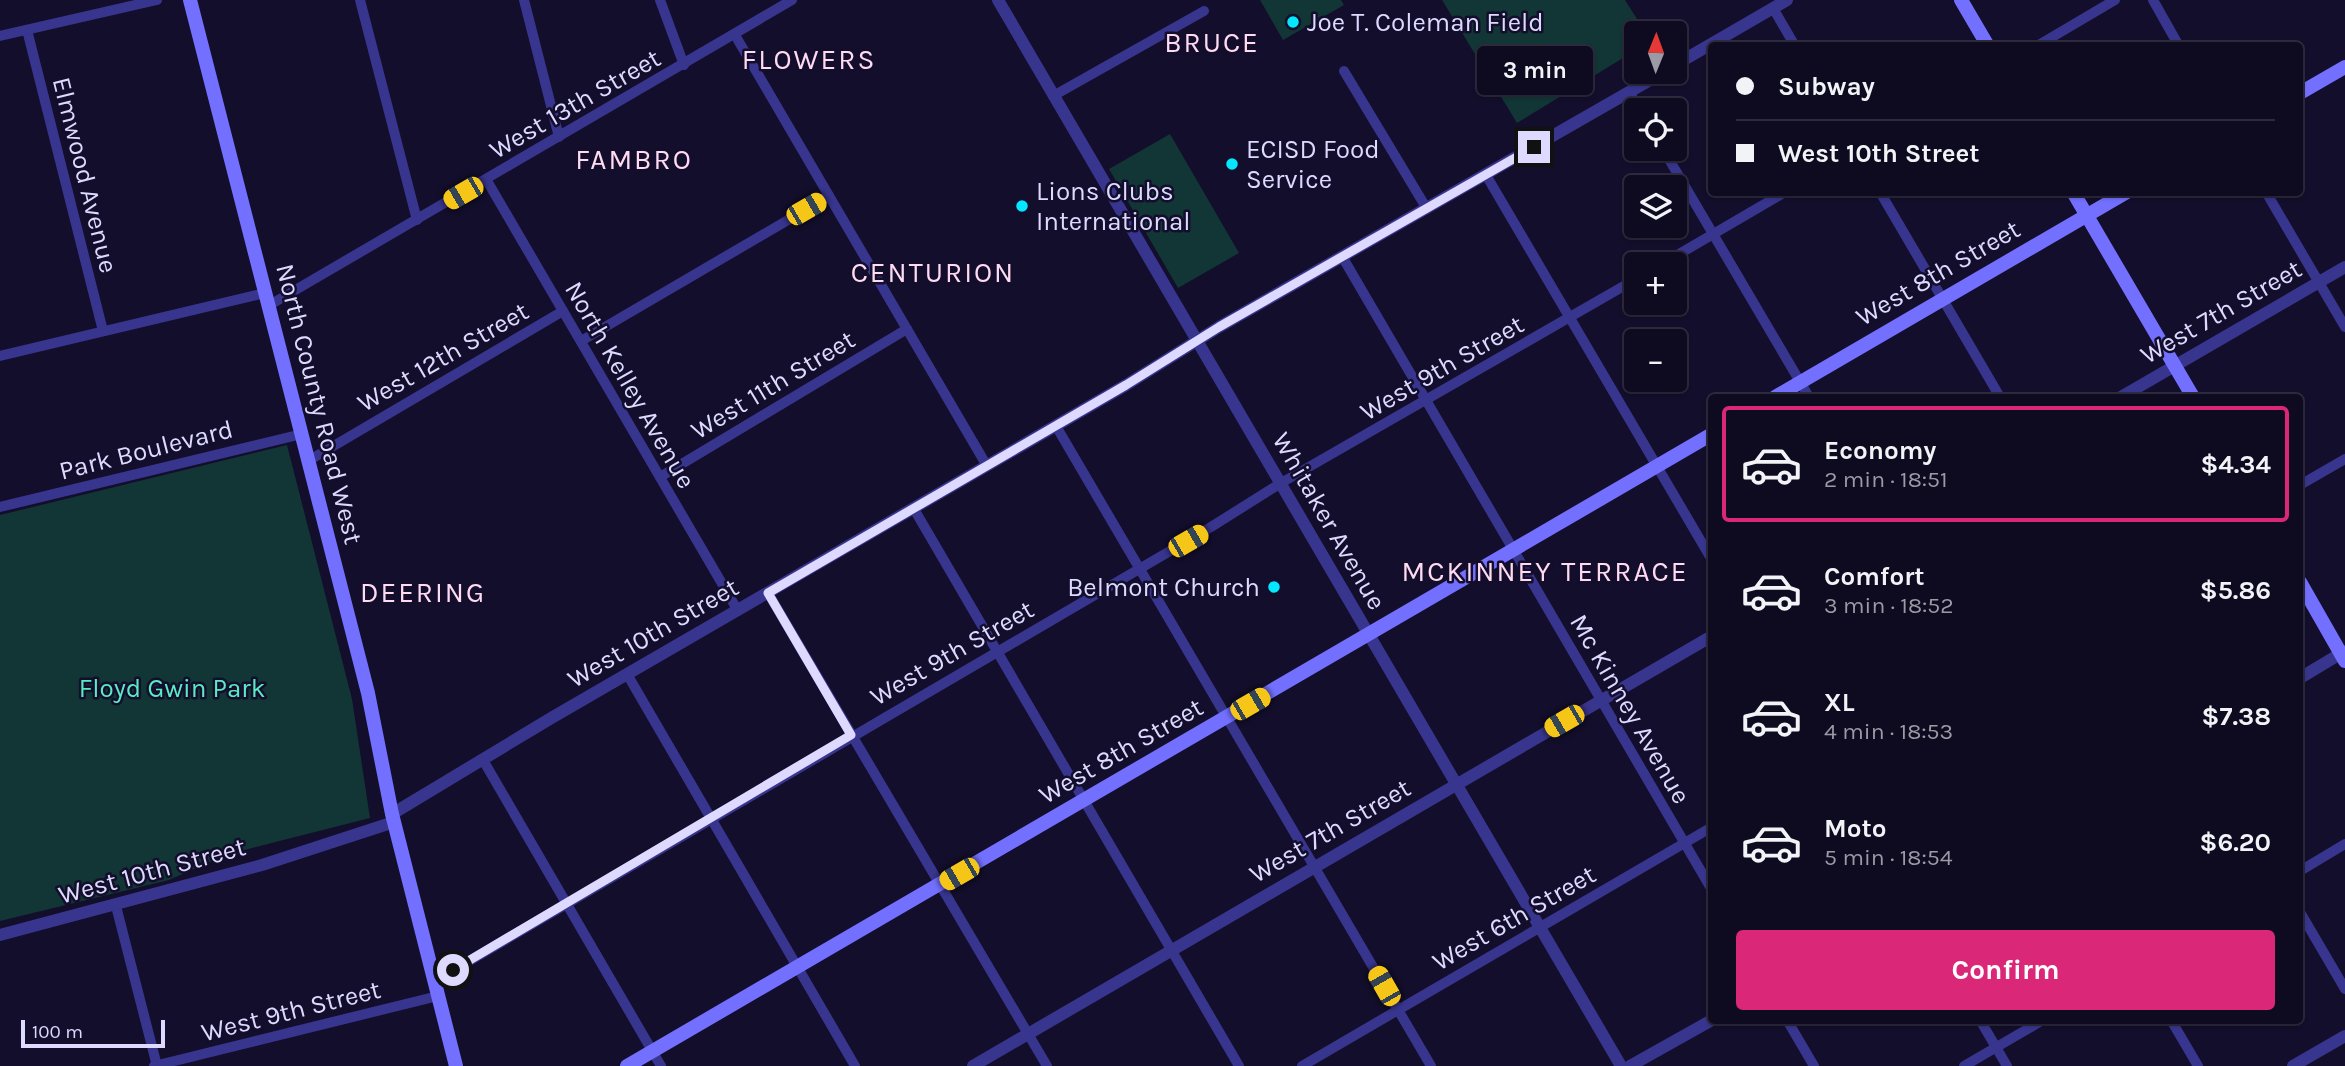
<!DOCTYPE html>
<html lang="en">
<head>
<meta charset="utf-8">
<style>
  body { margin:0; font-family:Karla,sans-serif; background:#1c182d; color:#f1f3f6; height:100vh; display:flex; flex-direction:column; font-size:26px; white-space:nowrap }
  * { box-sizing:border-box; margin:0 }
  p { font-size:23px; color:#9b9aa5 }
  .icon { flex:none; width:38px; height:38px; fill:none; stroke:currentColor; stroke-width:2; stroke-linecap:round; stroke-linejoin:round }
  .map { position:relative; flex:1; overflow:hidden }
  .sheet { position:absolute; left:1708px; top:394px; width:595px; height:630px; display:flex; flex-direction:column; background:#0e0a20; border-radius:7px; box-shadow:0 2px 5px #0004,0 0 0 2px #2e2b3e }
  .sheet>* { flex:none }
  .top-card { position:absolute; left:1708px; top:42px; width:595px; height:154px; border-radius:7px; box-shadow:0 2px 5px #0004,0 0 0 2px #2e2b3e; display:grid; align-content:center; height:154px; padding:0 28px; background:#0e0a20 }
  .needle { width:46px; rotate:1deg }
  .controls { position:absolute; left:1624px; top:21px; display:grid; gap:14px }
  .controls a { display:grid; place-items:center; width:63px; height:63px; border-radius:7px; background:#0e0a20; box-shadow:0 2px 5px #0004,0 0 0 2px #2e2b3e; font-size:35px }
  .scale { position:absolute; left:21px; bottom:18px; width:144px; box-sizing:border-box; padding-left:7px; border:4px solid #ddd9ff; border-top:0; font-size:19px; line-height:24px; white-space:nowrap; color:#ddd9ff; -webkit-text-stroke:5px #130e2b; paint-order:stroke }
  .end { position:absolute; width:32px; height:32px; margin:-16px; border:9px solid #ddd9ff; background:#111; box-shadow:0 0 0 4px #111 }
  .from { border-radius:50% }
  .bubble { position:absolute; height:49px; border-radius:7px; background:#0e0a20; box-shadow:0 2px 5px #0004,0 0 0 2px #2e2b3e; font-size:23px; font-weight:700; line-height:49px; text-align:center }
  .car { position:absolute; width:21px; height:42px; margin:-21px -10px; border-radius:9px; box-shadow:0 0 5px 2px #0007; background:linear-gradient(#f5c518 24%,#345 0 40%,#f5c518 0 76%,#345 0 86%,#f5c518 0) }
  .top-card b { display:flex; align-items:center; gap:24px; height:66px; font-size:26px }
  .top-card b+b { border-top:2px solid #2e2b3e }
  .top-card i { width:18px; height:18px; background:#f1f3f6 }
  ul { padding:12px 0 0; list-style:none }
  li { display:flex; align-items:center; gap:21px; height:116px; margin:0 14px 10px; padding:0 14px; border:4px solid transparent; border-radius:7px }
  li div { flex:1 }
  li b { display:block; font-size:26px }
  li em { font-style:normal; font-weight:700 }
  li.active { border-color:#db2777 }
  li>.icon { width:63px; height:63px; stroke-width:1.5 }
  .primary-button { display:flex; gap:14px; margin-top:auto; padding:14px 28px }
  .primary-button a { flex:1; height:80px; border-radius:7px; background:#db2777; color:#fff; font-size:28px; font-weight:700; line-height:80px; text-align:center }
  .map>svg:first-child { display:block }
</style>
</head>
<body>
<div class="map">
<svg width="2345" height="1066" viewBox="0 0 2345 1066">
  <rect width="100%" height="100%" fill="#130e2b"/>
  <g fill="#113635">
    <path d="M 1260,0 L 1341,0 L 1344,5 L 1283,40 Z"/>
    <path d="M 1442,0 L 1625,0 L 1646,33 L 1636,33 L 1636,50 L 1517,123 Z"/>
    <path d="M 1170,134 L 1239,253 L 1178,288 L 1109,169 Z"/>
    <path d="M 287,445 L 352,699 L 370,818 L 225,855 L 169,880 L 0,921 L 0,515 Z"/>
  </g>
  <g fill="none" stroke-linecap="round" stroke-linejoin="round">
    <g stroke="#38358e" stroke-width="10">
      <path d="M 360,0 L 417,220"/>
      <path d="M 524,0 L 559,137"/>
      <path d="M 660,0 L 684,65"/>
      <path d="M 2153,0 L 2179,46"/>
      <path d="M 1773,8 L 1795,46"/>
      <path d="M 27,30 L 103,331"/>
      <path d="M 735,35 L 987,466"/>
      <path d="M 0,36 L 157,0"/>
      <path d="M 2037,46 L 2115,0"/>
      <path d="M 1344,71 L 1427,209"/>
      <path d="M 1629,92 L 1640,110"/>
      <path d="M 1053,96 L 1204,11"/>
      <path d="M 1663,149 L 1809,397"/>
      <path d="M 1486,175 L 1712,560"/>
      <path d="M 486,179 L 738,611"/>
      <path d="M 1880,192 L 2000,397"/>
      <path d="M 2266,192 L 2345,327"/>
      <path d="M 1343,258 L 1712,890"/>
      <path d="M 1662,264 L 1785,192"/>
      <path d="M 268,306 L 792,0"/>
      <path d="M 581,341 L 829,196"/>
      <path d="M 0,356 L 265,293"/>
      <path d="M 1056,426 L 1431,1066"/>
      <path d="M 308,461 L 563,311"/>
      <path d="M 660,477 L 907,329"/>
      <path d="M 2300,485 L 2345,459"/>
      <path d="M 0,507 L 302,434"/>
      <path d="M 914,509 L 1239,1066"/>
      <path d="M 768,593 L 1047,1066"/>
      <path d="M 627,674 L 855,1066"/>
      <path d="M 483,760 L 661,1066"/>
      <path d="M 2300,871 L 2345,844"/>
      <path d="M 116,906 L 157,1066"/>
      <path d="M 2300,912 L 2345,989"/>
      <path d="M 435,981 L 1211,527 L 1281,483 L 1636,279"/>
      <path d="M 1787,1020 L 1814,1066"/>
      <path d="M 1980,1020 L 2007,1066"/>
      <path d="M 2171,1020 L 2198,1066"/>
      <path d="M 154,1066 L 438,996"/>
      <path d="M 1302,1066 L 1712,827"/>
      <path d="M 1964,1066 L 2043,1020"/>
    </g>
    <g stroke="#38358e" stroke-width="12">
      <path d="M 998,0 L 1621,1066"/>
      <path d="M 1675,65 L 1787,0"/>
      <path d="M 2121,397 L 2345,267"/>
      <path d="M 2300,678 L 2345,651"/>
      <path d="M 392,814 L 553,717 L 1126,385 L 1219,327 L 1664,72"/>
      <path d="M 0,935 L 262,865 L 394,822"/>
      <path d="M 973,1066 L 1712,636"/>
      <path d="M 1630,1066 L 1712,1020"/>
      <path d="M 2293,1066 L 2345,1036"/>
    </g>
    <g stroke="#7370ff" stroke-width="14">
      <path d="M 190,0 L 368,693 L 392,814 L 456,1066"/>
      <path d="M 1961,0 L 1988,46"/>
      <path d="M 2300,93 L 2345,67"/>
      <path d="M 2073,192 L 2193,397"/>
      <path d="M 1775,397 L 2127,192"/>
      <path d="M 2300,582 L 2345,661"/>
      <path d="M 627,1066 L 1712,434"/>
    </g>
  </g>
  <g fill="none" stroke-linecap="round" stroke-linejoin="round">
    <path stroke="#ddd9ff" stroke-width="9" d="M 453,970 L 851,735 L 768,593 L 1126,385 L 1219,327 L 1534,147"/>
  </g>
  <g fill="#05e7ff" stroke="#130e2b" stroke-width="2.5">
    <circle cx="1293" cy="22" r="7"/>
    <circle cx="1232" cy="164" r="7"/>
    <circle cx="1022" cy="206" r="7"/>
    <circle cx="1274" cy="587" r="7"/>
  </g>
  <g text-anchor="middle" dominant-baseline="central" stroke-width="5" stroke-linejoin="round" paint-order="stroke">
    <g font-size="26" fill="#ddd9ff" stroke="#130e2b" text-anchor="start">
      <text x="1307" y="22">Joe T. Coleman Field</text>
      <text x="1246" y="149">ECISD Food<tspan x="1246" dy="30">Service</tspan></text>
      <text x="1036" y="191">Lions Clubs<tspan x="1036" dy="30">International</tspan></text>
      <text x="1260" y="587" text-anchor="end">Belmont Church</text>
    </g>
    <g font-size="26" fill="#ddd9ff" stroke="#130e2b">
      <text transform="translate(575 104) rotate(-30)">West 13th Street</text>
      <text transform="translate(85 175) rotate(76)">Elmwood Avenue</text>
      <text transform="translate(1938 273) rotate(-30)">West 8th Street</text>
      <text transform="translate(2221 312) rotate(-30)">West 7th Street</text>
      <text transform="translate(443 357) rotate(-30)">West 12th Street</text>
      <text transform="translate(1442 368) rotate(-30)">West 9th Street</text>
      <text transform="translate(630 385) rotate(60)">North Kelley Avenue</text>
      <text transform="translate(773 385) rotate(-31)">West 11th Street</text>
      <text transform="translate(319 404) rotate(76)">North County Road West</text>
      <text transform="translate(146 450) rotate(-14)">Park Boulevard</text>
      <text transform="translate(1329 521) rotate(60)">Whitaker Avenue</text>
      <text transform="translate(653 633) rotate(-30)">West 10th Street</text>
      <text transform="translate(952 653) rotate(-30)">West 9th Street</text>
      <text transform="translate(1630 709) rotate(60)">Mc Kinney Avenue</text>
      <text transform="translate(1121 751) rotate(-30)">West 8th Street</text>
      <text transform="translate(1330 831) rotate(-30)">West 7th Street</text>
      <text transform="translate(152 871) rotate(-15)">West 10th Street</text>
      <text transform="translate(1514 918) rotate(-30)">West 6th Street</text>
      <text transform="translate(291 1011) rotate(-14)">West 9th Street</text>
    </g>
    <g font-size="26" fill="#59ebc6" stroke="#130e2b">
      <text x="172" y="688">Floyd Gwin Park</text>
    </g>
    <g font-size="28" letter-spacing="2" fill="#ffdbf2" stroke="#130e2b">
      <text x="1212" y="42">BRUCE</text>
      <text x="809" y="59">FLOWERS</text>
      <text x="634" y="159">FAMBRO</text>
      <text x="933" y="272">CENTURION</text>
      <text x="1545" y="571">MCKINNEY TERRACE</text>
      <text x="423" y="592">DEERING</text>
    </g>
  </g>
</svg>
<div class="controls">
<a><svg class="needle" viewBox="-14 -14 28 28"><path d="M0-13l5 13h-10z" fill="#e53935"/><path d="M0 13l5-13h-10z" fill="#9b9aa5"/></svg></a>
<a><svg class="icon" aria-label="locate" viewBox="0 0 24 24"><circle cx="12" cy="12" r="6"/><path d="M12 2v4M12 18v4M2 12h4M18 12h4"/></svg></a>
<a><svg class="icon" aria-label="layers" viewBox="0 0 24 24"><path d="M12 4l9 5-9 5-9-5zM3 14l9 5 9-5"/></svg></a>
<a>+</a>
<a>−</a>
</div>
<div class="scale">100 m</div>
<i class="end from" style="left:453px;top:970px"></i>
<i class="end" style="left:1534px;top:147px"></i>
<div class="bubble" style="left:1477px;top:46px;width:116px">3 min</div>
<i class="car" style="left:463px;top:193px;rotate:240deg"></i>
<i class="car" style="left:806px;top:209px;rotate:60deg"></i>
<i class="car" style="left:1188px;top:541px;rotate:60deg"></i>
<i class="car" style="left:1250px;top:704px;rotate:60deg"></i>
<i class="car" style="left:1564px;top:721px;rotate:240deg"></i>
<i class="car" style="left:959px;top:874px;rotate:240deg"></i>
<i class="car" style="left:1384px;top:986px;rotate:330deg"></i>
<div class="top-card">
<b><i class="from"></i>Subway</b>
<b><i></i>West 10th Street</b>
</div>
<section class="sheet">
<ul>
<li class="active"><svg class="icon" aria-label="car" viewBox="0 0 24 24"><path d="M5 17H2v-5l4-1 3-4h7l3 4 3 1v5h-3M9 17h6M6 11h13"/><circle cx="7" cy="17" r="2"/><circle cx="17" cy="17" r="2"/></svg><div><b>Economy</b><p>2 min · 18:51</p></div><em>$4.34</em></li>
<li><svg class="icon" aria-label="car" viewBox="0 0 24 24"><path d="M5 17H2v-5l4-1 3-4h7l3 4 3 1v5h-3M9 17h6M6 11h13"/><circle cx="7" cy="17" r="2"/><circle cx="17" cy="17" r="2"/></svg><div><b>Comfort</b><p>3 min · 18:52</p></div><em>$5.86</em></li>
<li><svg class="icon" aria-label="car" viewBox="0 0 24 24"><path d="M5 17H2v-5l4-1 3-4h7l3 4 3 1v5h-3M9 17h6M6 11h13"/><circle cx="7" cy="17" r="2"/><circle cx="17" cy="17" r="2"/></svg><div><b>XL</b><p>4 min · 18:53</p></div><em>$7.38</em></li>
<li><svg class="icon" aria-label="car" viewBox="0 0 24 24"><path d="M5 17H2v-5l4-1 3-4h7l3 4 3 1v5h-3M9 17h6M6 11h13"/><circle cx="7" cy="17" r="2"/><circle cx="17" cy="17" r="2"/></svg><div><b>Moto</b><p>5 min · 18:54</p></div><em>$6.20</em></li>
</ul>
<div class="primary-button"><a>Confirm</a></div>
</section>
</div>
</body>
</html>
